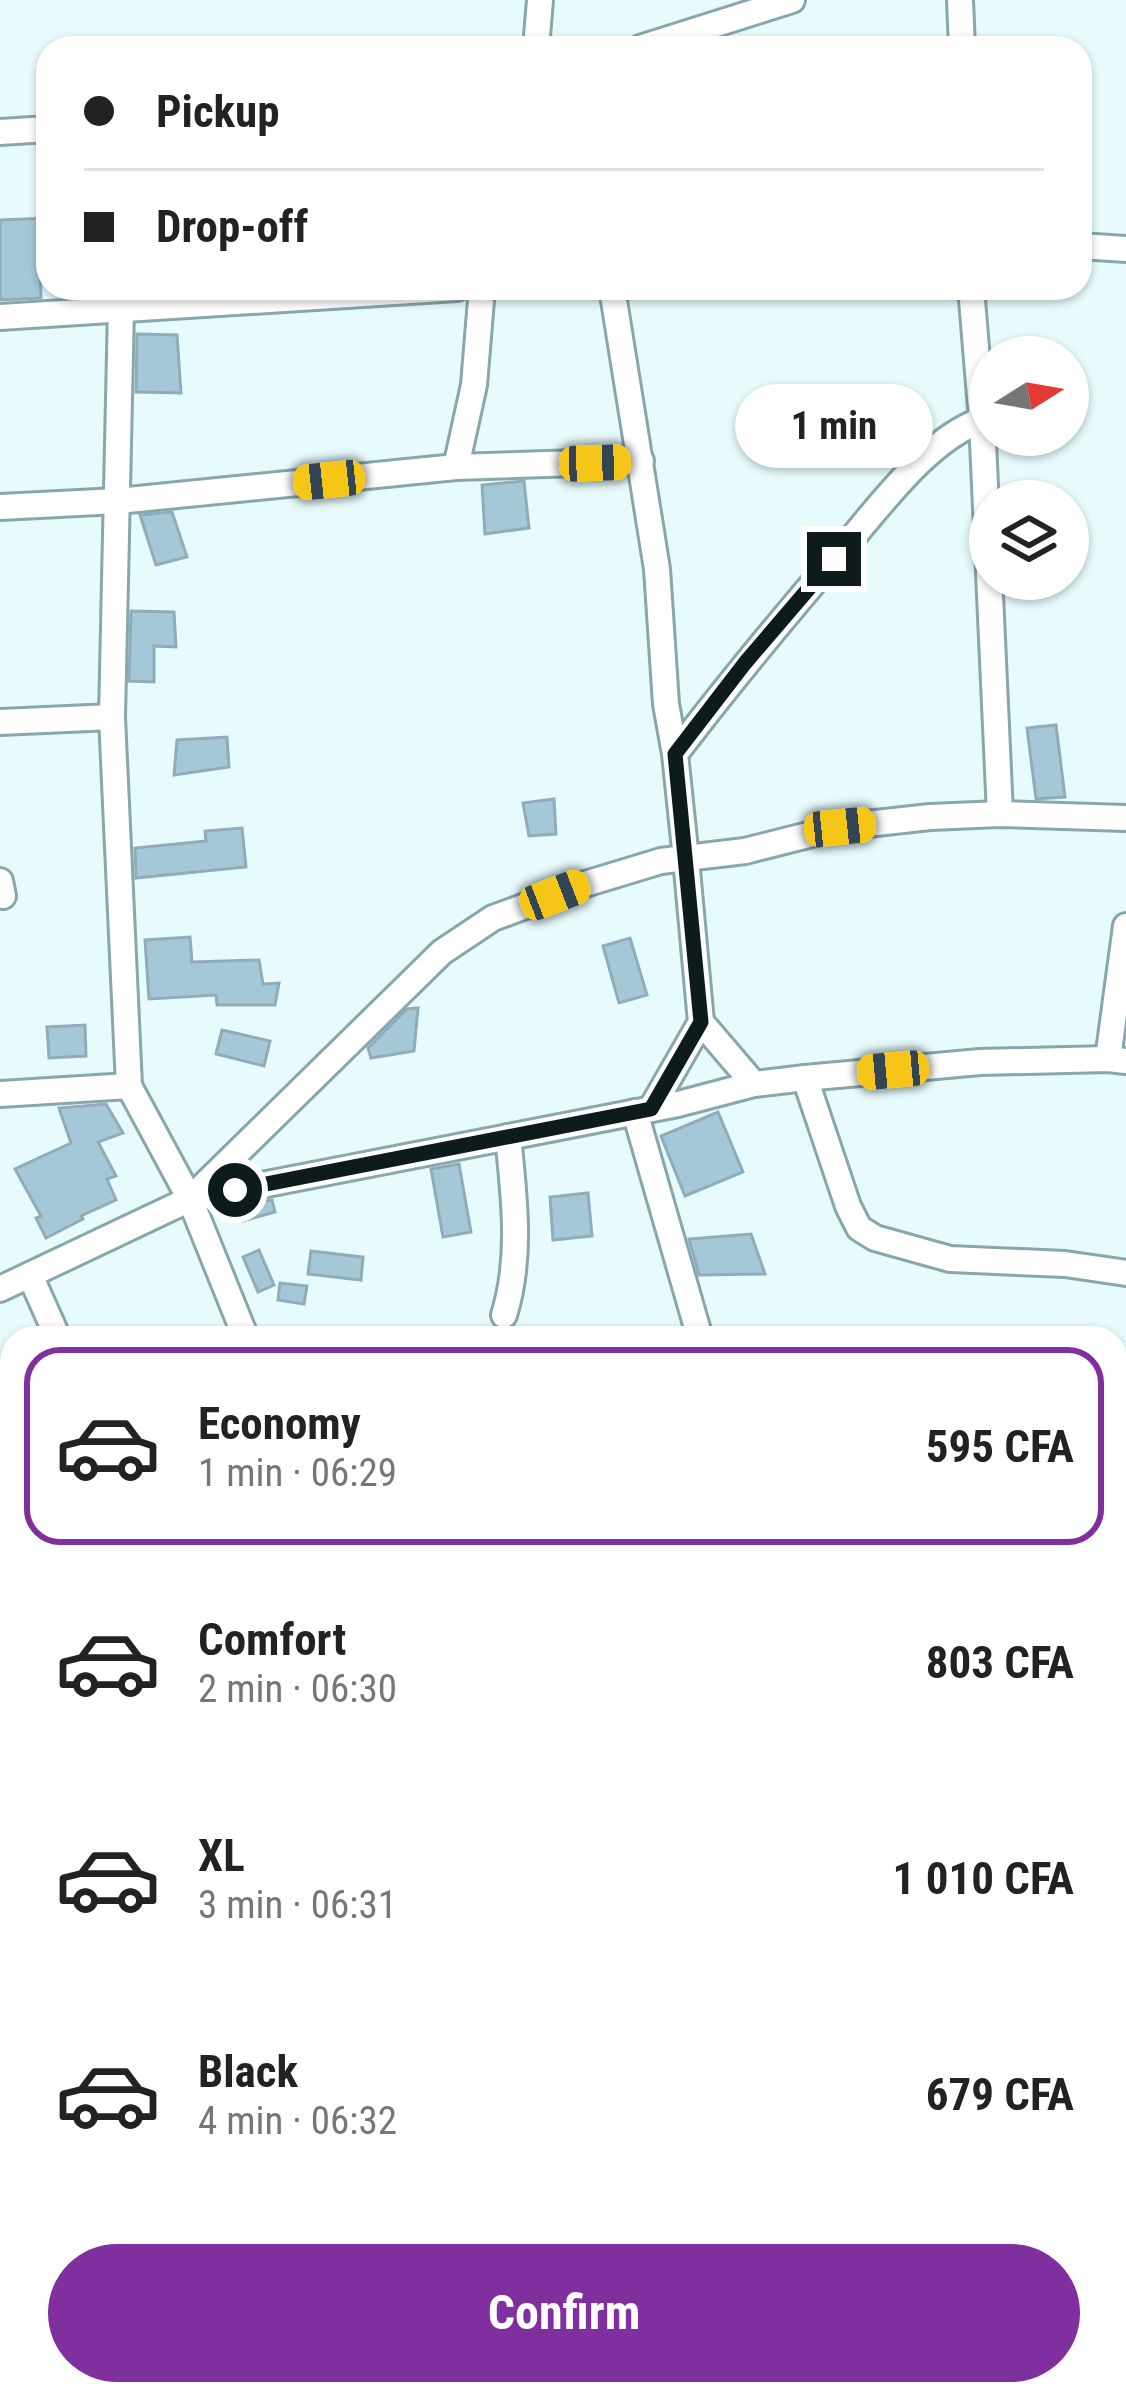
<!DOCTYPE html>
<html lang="en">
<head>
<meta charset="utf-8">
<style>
  body { margin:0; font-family:"Roboto Condensed",sans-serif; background:#f6f6f6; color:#222; height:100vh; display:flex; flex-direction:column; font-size:45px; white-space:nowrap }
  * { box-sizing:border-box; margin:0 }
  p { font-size:39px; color:#767676 }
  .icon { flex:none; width:66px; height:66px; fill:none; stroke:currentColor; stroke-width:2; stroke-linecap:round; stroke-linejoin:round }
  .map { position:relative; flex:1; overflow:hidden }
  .panel { position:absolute; left:0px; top:1326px; width:1128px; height:1080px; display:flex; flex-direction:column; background:#fff; border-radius:36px 36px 0 0; box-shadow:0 3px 9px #0004 }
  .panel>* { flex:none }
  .top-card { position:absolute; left:36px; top:36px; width:1056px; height:264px; border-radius:36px; box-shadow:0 3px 9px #0004; display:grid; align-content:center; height:264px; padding:0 48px; background:#fff }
  .needle { width:78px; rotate:79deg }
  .tools { position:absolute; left:969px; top:336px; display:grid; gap:24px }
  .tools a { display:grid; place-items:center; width:120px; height:120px; border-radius:50%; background:#fff; box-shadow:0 3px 9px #0004; font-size:60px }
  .end { position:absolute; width:54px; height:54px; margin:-27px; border:15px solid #0e1b1c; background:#fff; box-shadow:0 0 0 6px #fff }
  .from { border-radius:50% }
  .bubble { position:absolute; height:84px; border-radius:42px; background:#fff; box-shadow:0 3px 9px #0004; font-size:39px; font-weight:700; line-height:84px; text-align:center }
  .car { position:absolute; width:36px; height:72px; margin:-36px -18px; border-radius:15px; box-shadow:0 0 9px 3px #0007; background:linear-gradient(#f5c518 24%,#345 0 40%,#f5c518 0 76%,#345 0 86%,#f5c518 0) }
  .top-card b { display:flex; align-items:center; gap:42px; height:114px; font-size:45px }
  .top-card b+b { border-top:3px solid #e0e0e0 }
  .top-card i { width:30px; height:30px; background:#222 }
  ul { padding:21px 0 0; list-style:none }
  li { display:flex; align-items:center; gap:36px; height:198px; margin:0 24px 18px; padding:0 24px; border:6px solid transparent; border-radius:36px }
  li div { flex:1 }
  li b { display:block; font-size:45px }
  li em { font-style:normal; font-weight:700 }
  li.active { border-color:#802f9e }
  li>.icon { width:108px; height:108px; stroke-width:1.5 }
  .button { display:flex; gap:24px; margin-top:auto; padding:24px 48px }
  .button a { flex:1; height:138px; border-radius:72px; background:#802f9e; color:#fff; font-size:48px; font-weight:700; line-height:138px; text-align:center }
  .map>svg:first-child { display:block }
</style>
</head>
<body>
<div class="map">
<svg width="1126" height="2406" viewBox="0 0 1126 2406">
  <rect width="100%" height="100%" fill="#e7fbfd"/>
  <g fill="#a5c8d8" stroke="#91acb9" stroke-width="3">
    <path d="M 48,218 L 48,267 L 40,268 L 41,298 L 0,300 L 0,220 Z"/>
    <path d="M 137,334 L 177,335 L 181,393 L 136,392 Z"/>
    <path d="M 524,481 L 529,528 L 485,534 L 482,485 Z"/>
    <path d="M 172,512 L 187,557 L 156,565 L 140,515 Z"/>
    <path d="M 131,611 L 174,612 L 176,647 L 154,646 L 154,682 L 129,681 Z"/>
    <path d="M 1056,725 L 1065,797 L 1036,799 L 1027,728 Z"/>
    <path d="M 227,737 L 229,767 L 174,775 L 177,740 Z"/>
    <path d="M 554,799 L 556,834 L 529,836 L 523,803 Z"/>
    <path d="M 242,828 L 246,867 L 136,878 L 135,848 L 206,841 L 205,831 Z"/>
    <path d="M 190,937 L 192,962 L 259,960 L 263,984 L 279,983 L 275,1005 L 217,1005 L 216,995 L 149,999 L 145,940 Z"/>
    <path d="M 630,938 L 647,995 L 619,1003 L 603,946 Z"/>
    <path d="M 418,1008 L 414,1051 L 371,1058 L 368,1048 L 407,1009 Z"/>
    <path d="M 85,1025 L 86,1056 L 49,1058 L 47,1027 Z"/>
    <path d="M 222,1030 L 270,1041 L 264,1066 L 216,1054 Z"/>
    <path d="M 106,1104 L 123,1133 L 98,1142 L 116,1176 L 107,1179 L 116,1200 L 81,1216 L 83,1219 L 46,1238 L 36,1218 L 41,1216 L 15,1169 L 71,1143 L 59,1108 Z"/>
    <path d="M 718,1112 L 743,1172 L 685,1196 L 661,1136 Z"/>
    <path d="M 459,1164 L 471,1232 L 443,1237 L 431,1169 Z"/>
    <path d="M 588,1193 L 592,1236 L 553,1240 L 550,1197 Z"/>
    <path d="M 272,1200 L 275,1212 L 243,1221 L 239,1206 Z"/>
    <path d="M 751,1234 L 765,1274 L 699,1275 L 689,1239 Z"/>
    <path d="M 259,1250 L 274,1285 L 258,1292 L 243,1257 Z"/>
    <path d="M 311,1251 L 363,1257 L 361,1280 L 308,1274 Z"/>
    <path d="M 280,1283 L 307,1286 L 304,1304 L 278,1300 Z"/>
  </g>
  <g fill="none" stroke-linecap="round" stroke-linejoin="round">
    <defs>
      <g id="minor">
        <path d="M 960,0 L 962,48"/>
        <path d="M 536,48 L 540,0"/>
        <path d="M 640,48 L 792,0"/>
        <path d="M 0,132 L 48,129"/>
        <path d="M 1080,246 L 1126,249"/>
        <path d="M 124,288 L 121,308 L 112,717 L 129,1086 L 190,1199"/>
        <path d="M 612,288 L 657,569 L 666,704 L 675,754 L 686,859 L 701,1022 L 651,1109"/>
        <path d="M 971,288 L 982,420 L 1000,814"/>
        <path d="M 0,317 L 457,288"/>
        <path d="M 456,467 L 474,385 L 482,288"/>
        <path d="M 0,507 L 118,501 L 456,467 L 641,461"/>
        <path d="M 0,722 L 112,717"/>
        <path d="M 675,754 C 728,685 783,618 840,552 C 879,508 926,440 982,420"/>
        <path d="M 0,881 L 3,896"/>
        <path d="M 701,1022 L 754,1084"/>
        <path d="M 1108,1059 L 1126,926"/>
        <path d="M 805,1078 L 848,1206 L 859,1228 L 875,1238 L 950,1259 L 1065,1264 L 1126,1273"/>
        <path d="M 0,1094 L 129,1086"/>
        <path d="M 635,1112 L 700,1338"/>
        <path d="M 30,1275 L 58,1338"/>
        <path d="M 0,1289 L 190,1199 L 678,1104 L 754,1084 L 805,1078 L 980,1062 L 1108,1059 L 1126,1061"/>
        <path d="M 504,1315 C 522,1258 514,1195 508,1137"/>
        <path d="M 246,1338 L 190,1199 L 442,952 L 493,918 L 585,884 L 661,861 L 745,851 L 840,827 L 930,817 L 1000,814 L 1126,818"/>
        <path d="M 1116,1417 L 1126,1379"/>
        <path d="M 0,2302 L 12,2305"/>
        <path d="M 412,2394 L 463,2406"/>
        <path d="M 1016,2394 L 1021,2406"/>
      </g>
    </defs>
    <use href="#minor" stroke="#88a7ac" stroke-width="30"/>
    <use href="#minor" stroke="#fff" stroke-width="24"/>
  </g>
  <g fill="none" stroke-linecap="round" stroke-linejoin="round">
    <path stroke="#0e1b1c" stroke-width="15" d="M 235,1190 L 651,1109 L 701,1022 L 675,754 L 745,663 L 834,559"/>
  </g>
</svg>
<div class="tools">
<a><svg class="needle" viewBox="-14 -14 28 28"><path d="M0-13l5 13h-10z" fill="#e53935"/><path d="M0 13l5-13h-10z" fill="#767676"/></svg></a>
<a><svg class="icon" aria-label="layers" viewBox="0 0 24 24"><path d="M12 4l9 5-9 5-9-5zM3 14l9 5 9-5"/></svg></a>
</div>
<i class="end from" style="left:235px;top:1190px"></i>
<i class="end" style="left:834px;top:559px"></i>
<div class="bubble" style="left:735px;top:384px;width:198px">1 min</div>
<i class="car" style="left:595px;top:463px;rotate:88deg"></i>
<i class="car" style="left:329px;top:480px;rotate:264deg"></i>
<i class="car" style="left:840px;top:827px;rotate:84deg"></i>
<i class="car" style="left:555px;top:895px;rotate:69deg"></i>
<i class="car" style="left:893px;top:1070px;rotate:265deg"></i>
<div class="top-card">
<b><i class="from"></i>Pickup</b>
<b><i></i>Drop-off</b>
</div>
<section class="panel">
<ul>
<li class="active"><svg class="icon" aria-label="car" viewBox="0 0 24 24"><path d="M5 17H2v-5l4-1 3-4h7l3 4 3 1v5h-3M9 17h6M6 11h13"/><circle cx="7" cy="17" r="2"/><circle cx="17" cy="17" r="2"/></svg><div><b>Economy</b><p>1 min · 06:29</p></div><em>595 CFA</em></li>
<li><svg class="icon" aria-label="car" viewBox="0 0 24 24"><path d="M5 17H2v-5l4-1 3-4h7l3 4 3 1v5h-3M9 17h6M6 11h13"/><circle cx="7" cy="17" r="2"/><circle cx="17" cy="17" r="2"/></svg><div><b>Comfort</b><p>2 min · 06:30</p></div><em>803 CFA</em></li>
<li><svg class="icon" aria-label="car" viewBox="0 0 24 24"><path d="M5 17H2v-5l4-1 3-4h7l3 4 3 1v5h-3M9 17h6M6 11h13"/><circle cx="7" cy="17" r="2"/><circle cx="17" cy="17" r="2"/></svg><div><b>XL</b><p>3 min · 06:31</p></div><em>1 010 CFA</em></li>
<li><svg class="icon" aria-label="car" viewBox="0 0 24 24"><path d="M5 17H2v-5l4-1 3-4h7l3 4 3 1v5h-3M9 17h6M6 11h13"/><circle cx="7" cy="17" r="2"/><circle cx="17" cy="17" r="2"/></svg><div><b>Black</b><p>4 min · 06:32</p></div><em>679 CFA</em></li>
</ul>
<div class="button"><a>Confirm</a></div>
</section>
</div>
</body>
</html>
